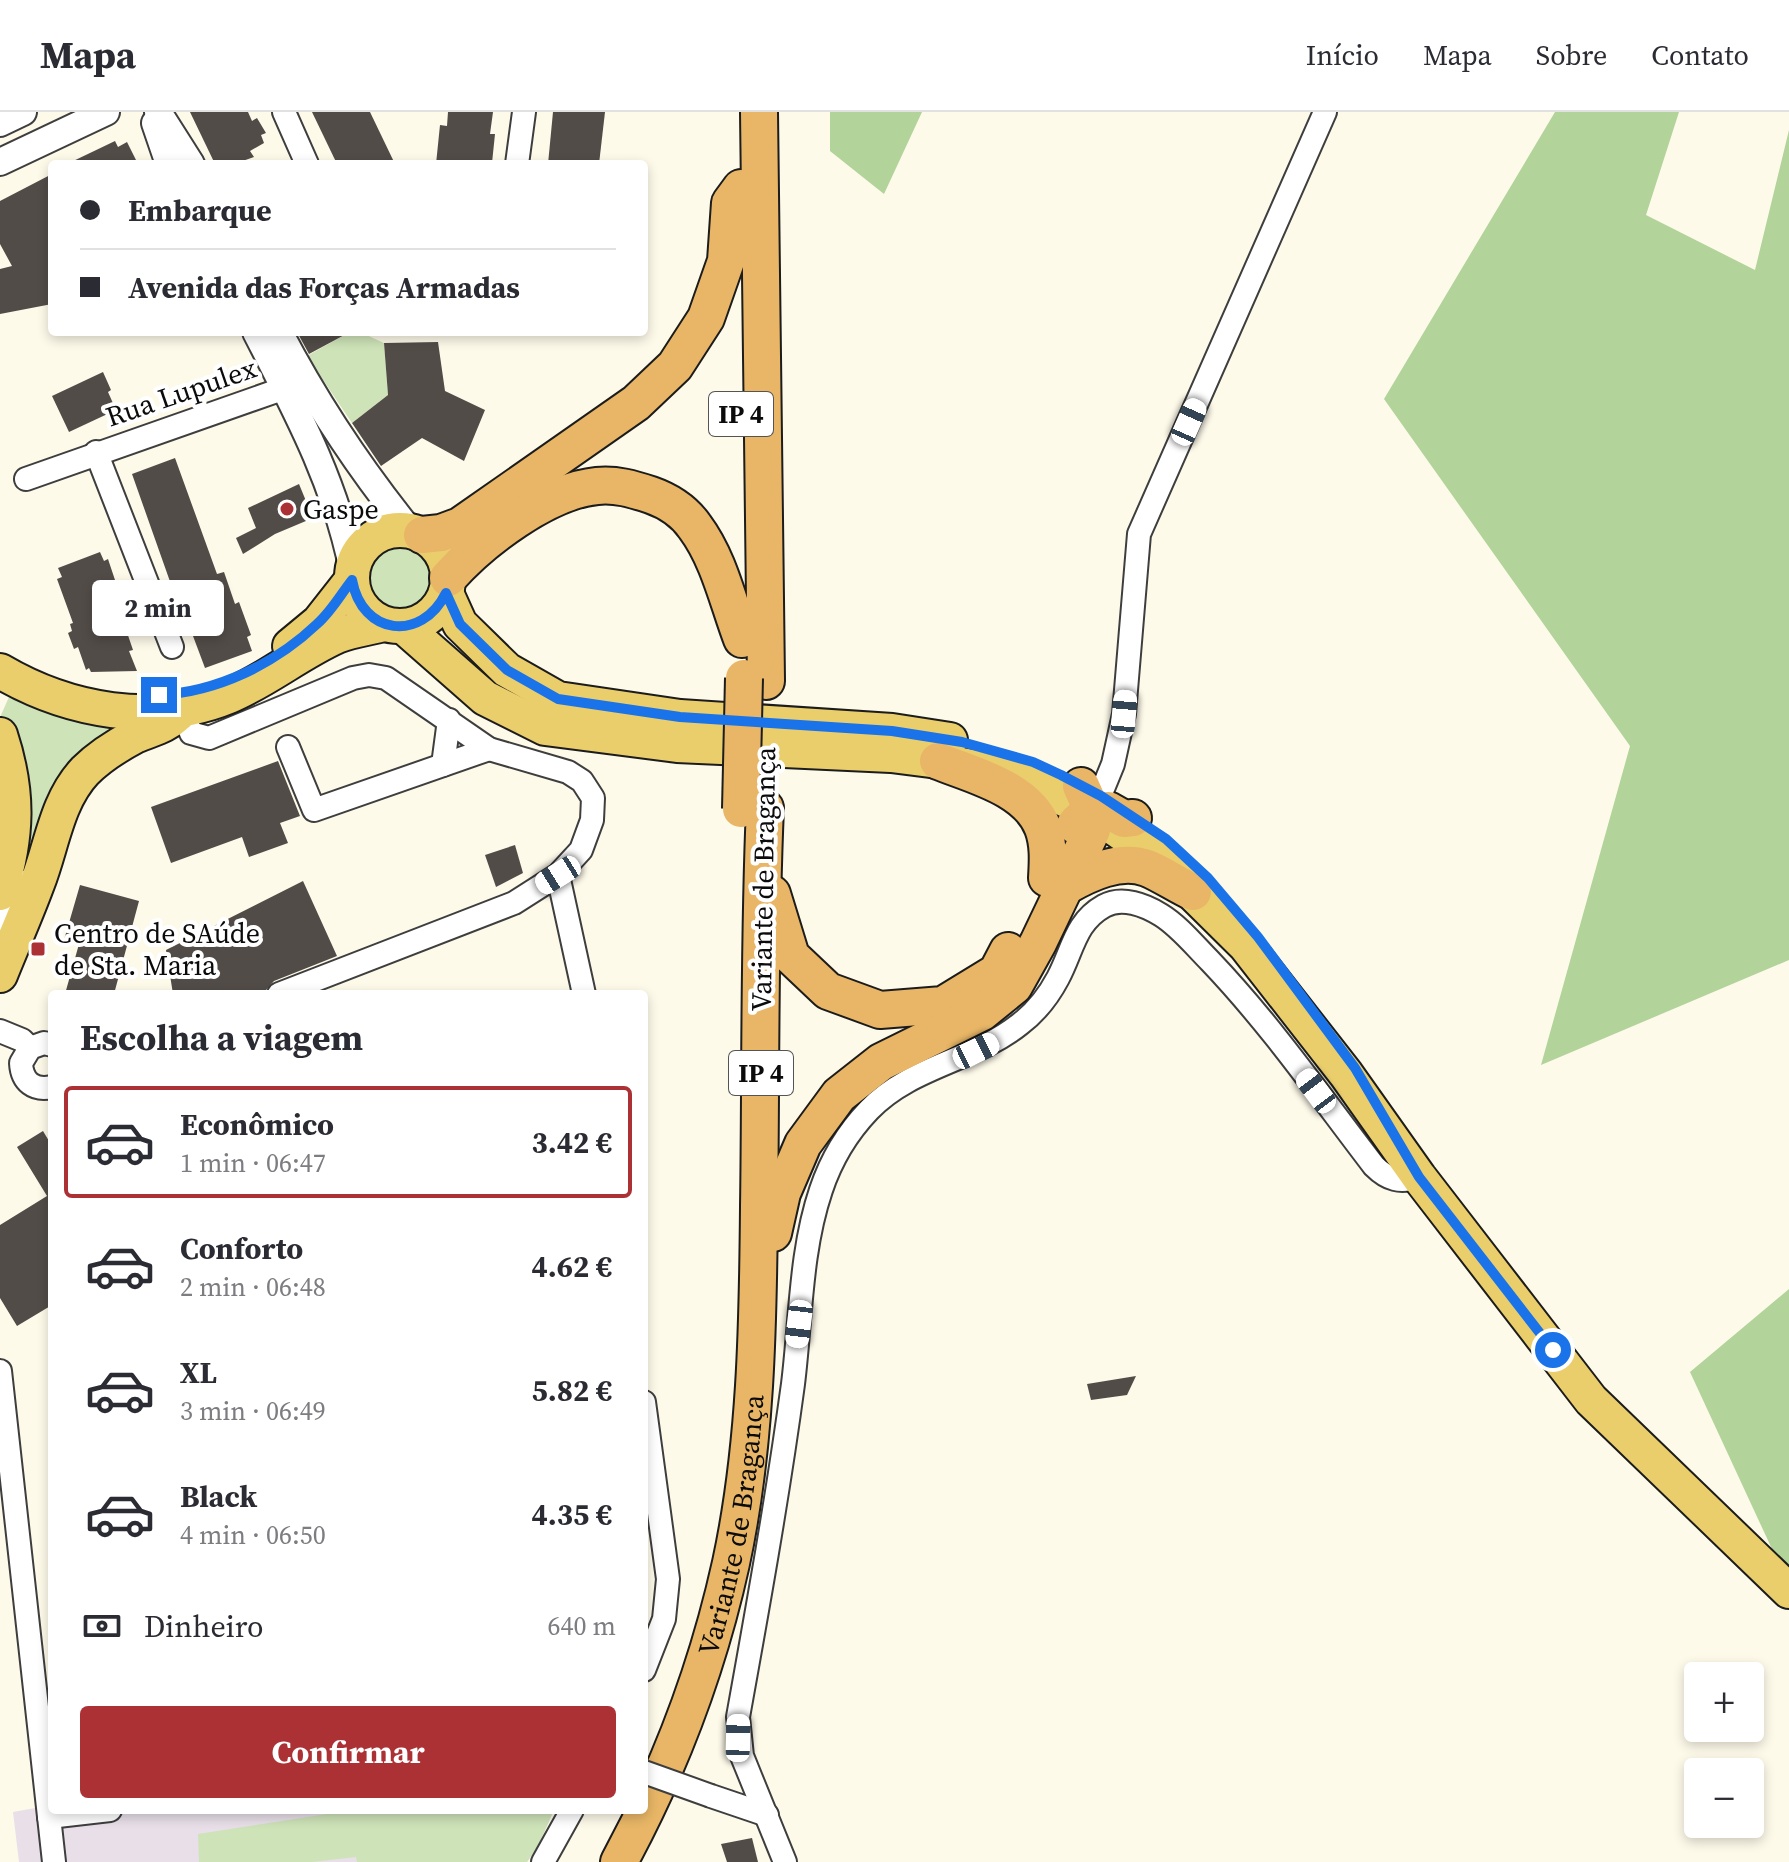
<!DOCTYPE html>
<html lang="pt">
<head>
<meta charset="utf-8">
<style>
  body { margin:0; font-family:"Source Serif 4",serif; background:#f2f2f3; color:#2b2b33; height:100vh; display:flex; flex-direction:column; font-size:30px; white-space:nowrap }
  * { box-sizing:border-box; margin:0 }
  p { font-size:26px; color:#7c7c81 }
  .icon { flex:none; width:44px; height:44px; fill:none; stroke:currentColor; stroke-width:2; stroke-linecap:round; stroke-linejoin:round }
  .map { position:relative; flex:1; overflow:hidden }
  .panel { position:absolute; left:48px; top:878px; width:600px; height:824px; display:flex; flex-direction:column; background:#fff; border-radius:8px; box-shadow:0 4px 12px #0003 }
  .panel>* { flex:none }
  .guide { position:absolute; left:48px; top:48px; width:600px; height:176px; border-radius:8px; box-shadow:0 4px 12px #0003; display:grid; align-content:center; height:176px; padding:0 32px; background:#fff }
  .tools { position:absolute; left:1684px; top:1550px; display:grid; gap:16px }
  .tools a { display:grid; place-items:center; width:80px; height:80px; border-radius:8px; background:#fff; box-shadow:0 4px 12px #0003; font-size:40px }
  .end { position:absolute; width:36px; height:36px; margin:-18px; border:10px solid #1a73e8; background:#fff; box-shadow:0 0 0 4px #fff }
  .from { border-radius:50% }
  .bubble { position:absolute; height:56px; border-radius:8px; background:#fff; box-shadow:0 4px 12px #0003; font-size:26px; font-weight:700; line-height:56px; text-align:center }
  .car { position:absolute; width:24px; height:48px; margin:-24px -12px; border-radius:10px; box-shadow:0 0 6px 2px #0007; background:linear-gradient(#fff 24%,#345 0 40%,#fff 0 76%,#345 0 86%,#fff 0) }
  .guide b { display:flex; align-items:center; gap:28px; height:76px; font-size:30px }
  .guide b+b { border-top:2px solid #e1e1e2 }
  .guide i { width:20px; height:20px; background:#2b2b33 }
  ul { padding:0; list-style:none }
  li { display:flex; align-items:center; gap:24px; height:112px; margin:0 16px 12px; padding:0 16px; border:4px solid transparent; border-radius:8px }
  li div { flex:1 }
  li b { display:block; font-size:30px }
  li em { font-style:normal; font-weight:700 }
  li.current { border-color:#ac3135 }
  li>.icon { width:72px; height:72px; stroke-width:1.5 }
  h2 { padding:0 32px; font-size:36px; line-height:96px }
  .pay { display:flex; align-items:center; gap:20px; height:88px; padding:0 32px; font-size:30px }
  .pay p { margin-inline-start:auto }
  .cta { display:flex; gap:16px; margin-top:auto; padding:16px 32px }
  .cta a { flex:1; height:92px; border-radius:8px; background:#ac3135; color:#fff; font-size:32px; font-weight:700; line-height:92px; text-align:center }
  header { display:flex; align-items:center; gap:48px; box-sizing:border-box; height:112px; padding:0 40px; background:#fff; border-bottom:2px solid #e1e1e2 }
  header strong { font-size:38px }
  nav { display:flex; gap:44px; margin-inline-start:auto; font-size:28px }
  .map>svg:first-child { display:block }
</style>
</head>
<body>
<header>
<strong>Mapa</strong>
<nav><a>Início</a><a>Mapa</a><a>Sobre</a><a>Contato</a></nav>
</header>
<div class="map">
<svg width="1789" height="1750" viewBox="0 0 1789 1750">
  <rect width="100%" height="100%" fill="#fdfaea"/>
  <path fill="#e8dfe9" d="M 52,1693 L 52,1698 L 554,1698 L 538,1734 L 527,1750 L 19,1750 L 13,1700 Z"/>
  <g fill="#cee3b8">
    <path d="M 350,220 L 360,220 L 384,231 L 388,283 L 352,311 L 307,244 Z"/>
    <circle cx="400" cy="464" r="37"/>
    <path d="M 17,582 L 107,612 L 108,618 L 28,752 L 18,652 L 1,603 L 9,585 Z"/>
    <path d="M 353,1698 L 554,1698 L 538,1734 L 527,1750 L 357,1750 L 356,1745 L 312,1750 L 199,1750 L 198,1722 Z"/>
  </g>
  <g fill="#b2d399">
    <path d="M 830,0 L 922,0 L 884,82 L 830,39 Z"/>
    <path d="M 1555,0 L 1679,0 L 1646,103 L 1755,158 L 1789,18 L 1789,848 L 1541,953 L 1630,634 L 1384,287 Z"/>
    <path d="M 1789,1177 L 1789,1466 L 1784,1463 L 1690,1260 Z"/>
  </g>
  <g fill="#524c48">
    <path d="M 190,0 L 248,0 L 252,9 L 257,6 L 266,21 L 261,23 L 264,31 L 250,39 L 254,45 L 234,52 L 215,52 Z"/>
    <path d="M 312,0 L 370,0 L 395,52 L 337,52 Z"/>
    <path d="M 448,0 L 493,0 L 490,22 L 495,22 L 492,51 L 436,52 L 440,13 L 447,14 Z"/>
    <path d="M 553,0 L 605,0 L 599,52 L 548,52 Z"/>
    <path d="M 115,29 L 118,35 L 127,30 L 138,52 L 67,52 Z"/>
    <path d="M 52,62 L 52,192 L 0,202 L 0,157 L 12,154 L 0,132 L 0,89 Z"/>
    <path d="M 297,220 L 350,220 L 309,242 Z"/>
    <path d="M 438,230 L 445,279 L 485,298 L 464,349 L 422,326 L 381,354 L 352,311 L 388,283 L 384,231 Z"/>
    <path d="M 103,260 L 111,278 L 108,280 L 116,298 L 69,320 L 52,284 Z"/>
    <path d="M 175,346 L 217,462 L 224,460 L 235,492 L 239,490 L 251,523 L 247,525 L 252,539 L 205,556 L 190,516 L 195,515 L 180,476 L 173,478 L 132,362 Z"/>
    <path d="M 299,372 L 313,406 L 275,422 L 243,442 L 236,426 L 256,416 L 248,396 Z"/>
    <path d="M 100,440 L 104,449 L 108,447 L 117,474 L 114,476 L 120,493 L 118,494 L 133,538 L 129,539 L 137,559 L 91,560 L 89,556 L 86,558 L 78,535 L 74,537 L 68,521 L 72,519 L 70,512 L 73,511 L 57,467 L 62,465 L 58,456 Z"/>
    <path d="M 278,649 L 300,704 L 280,711 L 288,731 L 249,745 L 242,725 L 171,751 L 151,695 Z"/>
    <path d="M 515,733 L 523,761 L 496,775 L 485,743 Z"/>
    <path d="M 303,769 L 337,844 L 274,869 L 266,878 L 256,882 L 173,882 L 166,838 Z"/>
    <path d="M 80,773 L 139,789 L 114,882 L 65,882 L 79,832 L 64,828 Z"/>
    <path d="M 43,1019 L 52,1034 L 52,1193 L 17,1214 L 0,1186 L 0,1113 L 47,1084 L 17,1035 Z"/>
    <path d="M 1136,1264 L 1127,1283 L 1091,1288 L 1087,1272 Z"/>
    <path d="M 752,1726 L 758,1750 L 727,1750 L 721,1732 Z"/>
  </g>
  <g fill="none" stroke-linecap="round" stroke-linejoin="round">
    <defs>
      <g id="minor">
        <path d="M 284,0 L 307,52"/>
        <path d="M 517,52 L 524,0"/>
        <path d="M 96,340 L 172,535"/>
        <path d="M 26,367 L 285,276"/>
        <path d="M 179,590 L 191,621 L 209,626 L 353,566 L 369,563 L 386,566 L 489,637 L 568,660 L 582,669 L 593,686 L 592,708 L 581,738 L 558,763 L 514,791 L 279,882"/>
        <path d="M 288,635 L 314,698 L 489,637"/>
        <path d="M 443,653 L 449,608"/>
        <path d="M 1093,701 L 1113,652 L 1124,602 L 1139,422 L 1325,0"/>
        <path d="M 558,763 L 584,882"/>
        <path d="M 0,820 L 16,767"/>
        <path d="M 0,919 L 22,928 L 30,936"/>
        <path d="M 52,933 L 44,931 L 30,936 L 21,951 C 22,970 34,979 52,975"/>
        <path d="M 0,1259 L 54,1750"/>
        <path d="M 644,1290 L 668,1467 L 664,1507 L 644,1558"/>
        <path d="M 711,1684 L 767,1703"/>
        <path d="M 49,1705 L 110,1698"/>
        <path d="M 543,1750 L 572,1698"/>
        <path d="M 785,1750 L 742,1644 L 738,1605 C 758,1494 778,1383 793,1272 C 801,1208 800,1140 821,1078 C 831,1048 847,1021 869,998 C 911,954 974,949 1020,912 C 1036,900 1049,883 1058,866 C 1073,838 1075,810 1104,794 C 1122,784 1145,793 1161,803 C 1179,814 1195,834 1210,849 C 1271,913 1321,985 1374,1054 C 1388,1068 1400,1071 1419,1065"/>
      </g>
      <g id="tertiary">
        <path d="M 158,0 L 191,52"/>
        <path d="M 0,11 L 23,0"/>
        <path d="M 155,11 L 169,52"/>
        <path d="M 0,50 L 106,0"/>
        <path d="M 256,220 C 296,298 336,372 353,459"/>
        <path d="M 279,220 C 316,291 360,357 410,419"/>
      </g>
      <g id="primary">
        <circle cx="400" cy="466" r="48"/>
        <path d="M 446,481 L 460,512 L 507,558 L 558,587 L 680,605 L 892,619 L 950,628"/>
        <path d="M 403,514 L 485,586 L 545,616 L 677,633 L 891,643 L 938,649 L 984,657 L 1029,670 L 1093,701 L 1156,745 L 1246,834 L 1346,962 L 1419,1065 L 1591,1288 L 1789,1479"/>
        <path d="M 290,534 L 319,510 L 352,468"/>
        <path d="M 0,559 C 68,599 154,615 229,584 C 267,568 299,541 337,524 C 351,518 369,516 384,512"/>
        <path d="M 0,623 C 19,681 17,724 0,781"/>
        <path d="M 0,863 C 12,833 26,802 37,772 C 52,734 56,690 85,659 C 99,645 118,633 135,624 C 153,616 163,616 178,602"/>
      </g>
      <g id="trunk">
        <path d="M 759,0 L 766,569"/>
        <path d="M 422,423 L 441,421 L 460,414 L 636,291 L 675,254 L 706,206 L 726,149 L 730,91 L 741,76"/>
        <path d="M 448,466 C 481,429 546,379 597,374 C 616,372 633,377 651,383 C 668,389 684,399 695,415 C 719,447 728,490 742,527"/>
        <path d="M 938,649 C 973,663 1028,676 1043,716 C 1049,732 1048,749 1047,766"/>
        <path d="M 1075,713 C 1081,703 1096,700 1108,698 L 1124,707 L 1133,706"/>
        <path d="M 1066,774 C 1089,761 1120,746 1147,756 C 1160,761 1178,773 1193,780"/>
        <path d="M 772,782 L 791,844 L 828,879 L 880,898 L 943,893 L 997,860 L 1008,839"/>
        <path d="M 773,1121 L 782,1081 L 803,1032 L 839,983 L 881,950 L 982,900 L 1014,874 L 1038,831 L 1092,718 L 1093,701 L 1081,674"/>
        <path id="s1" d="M 619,1750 C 670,1656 708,1555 731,1451 C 756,1335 758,1214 759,1095 C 761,962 759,829 765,696"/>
      </g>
    </defs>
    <use href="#minor" stroke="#3e3e3e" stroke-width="26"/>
    <use href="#tertiary" stroke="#3e3e3e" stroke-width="30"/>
    <use href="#primary" stroke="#1c1c1c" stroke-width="38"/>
    <use href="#trunk" stroke="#1c1c1c" stroke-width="40"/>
    <use href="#minor" stroke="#fff" stroke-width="22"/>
    <use href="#tertiary" stroke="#fff" stroke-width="26"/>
    <use href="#primary" stroke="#ebce6c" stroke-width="34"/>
    <use href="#trunk" stroke="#e8b666" stroke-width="36"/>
    <defs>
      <path id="minor-bridge" d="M 644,1660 L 711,1684"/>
      <path id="trunk-bridge" d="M 741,697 L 744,566"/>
    </defs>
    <use href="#minor-bridge" stroke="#3e3e3e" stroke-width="26" stroke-linecap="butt"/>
    <use href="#trunk-bridge" stroke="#1c1c1c" stroke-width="40" stroke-linecap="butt"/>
    <use href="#minor-bridge" stroke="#fff" stroke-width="22"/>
    <use href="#trunk-bridge" stroke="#e8b666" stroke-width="36"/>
  </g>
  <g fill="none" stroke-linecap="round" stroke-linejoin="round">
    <path stroke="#1a73e8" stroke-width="10" d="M 159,583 C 217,580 275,552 317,512 C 331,500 341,482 352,468 C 362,523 421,531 446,481 L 460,512 L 507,558 L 558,587 L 680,605 L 892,619 L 962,630 L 1033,650 L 1061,663 L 1101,684 L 1166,727 L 1208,766 L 1258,825 L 1355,956 L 1419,1065 L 1553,1238"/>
  </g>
  <g fill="#ac3135" stroke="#fff" stroke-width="3">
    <circle cx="287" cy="397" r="8"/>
    <rect x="30" y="829" width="16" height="16" rx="4"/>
  </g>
  <g text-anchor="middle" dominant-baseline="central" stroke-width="8" stroke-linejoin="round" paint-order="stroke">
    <g fill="#fff" stroke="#545454" stroke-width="2">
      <rect x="709" y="280" width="64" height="44" rx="6"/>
      <rect x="729" y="939" width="64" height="44" rx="6"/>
    </g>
    <g font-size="26" font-weight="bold" fill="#0b0b0b">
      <text x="741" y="302">IP 4</text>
      <text x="761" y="961">IP 4</text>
    </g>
    <g font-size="28" fill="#0b0b0b" stroke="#fff">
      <text transform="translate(181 280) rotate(-19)">Rua Lupulex</text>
      <text transform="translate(763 767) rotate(-89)">Variante de Bragança</text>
      <text stroke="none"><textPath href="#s1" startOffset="358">Variante de Bragança</textPath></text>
    </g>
    <g font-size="28" fill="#0b0b0b" stroke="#fff" text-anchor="start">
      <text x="303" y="397">Gaspe</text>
      <text x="54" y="821">Centro de SAúde<tspan x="54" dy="32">de Sta. Maria</tspan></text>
    </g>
  </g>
</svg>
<div class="tools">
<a>+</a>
<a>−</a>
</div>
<i class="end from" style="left:1553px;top:1238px"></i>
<i class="end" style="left:159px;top:583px"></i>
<div class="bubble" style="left:92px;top:468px;width:132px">2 min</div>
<i class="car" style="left:1189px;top:310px;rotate:24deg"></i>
<i class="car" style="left:1124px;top:602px;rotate:5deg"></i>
<i class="car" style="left:558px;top:763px;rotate:238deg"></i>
<i class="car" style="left:976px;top:939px;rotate:64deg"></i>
<i class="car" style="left:1316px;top:979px;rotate:323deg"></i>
<i class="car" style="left:799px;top:1212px;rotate:187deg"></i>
<i class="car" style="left:738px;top:1626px;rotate:1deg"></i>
<div class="guide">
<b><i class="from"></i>Embarque</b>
<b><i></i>Avenida das Forças Armadas</b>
</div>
<section class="panel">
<h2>Escolha a viagem</h2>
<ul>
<li class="current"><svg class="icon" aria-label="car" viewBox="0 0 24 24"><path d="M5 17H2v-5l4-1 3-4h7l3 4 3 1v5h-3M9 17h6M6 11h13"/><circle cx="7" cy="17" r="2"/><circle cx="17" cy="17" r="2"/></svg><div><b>Econômico</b><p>1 min · 06:47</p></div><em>3.42 €</em></li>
<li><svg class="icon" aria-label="car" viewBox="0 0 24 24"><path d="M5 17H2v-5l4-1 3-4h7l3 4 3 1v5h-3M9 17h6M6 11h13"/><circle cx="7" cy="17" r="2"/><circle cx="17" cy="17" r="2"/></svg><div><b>Conforto</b><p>2 min · 06:48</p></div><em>4.62 €</em></li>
<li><svg class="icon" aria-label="car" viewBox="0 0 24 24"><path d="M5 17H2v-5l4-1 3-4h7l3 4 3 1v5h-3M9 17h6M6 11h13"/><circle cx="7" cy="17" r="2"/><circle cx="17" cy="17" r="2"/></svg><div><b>XL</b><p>3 min · 06:49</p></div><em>5.82 €</em></li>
<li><svg class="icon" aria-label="car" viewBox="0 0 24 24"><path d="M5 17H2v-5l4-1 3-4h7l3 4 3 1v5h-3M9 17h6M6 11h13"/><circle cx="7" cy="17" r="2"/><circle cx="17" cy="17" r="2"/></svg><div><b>Black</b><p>4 min · 06:50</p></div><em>4.35 €</em></li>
</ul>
<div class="pay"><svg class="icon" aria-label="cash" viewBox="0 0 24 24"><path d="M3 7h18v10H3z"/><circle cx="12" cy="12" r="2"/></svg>Dinheiro<p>640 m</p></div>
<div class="cta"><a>Confirmar</a></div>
</section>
</div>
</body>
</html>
